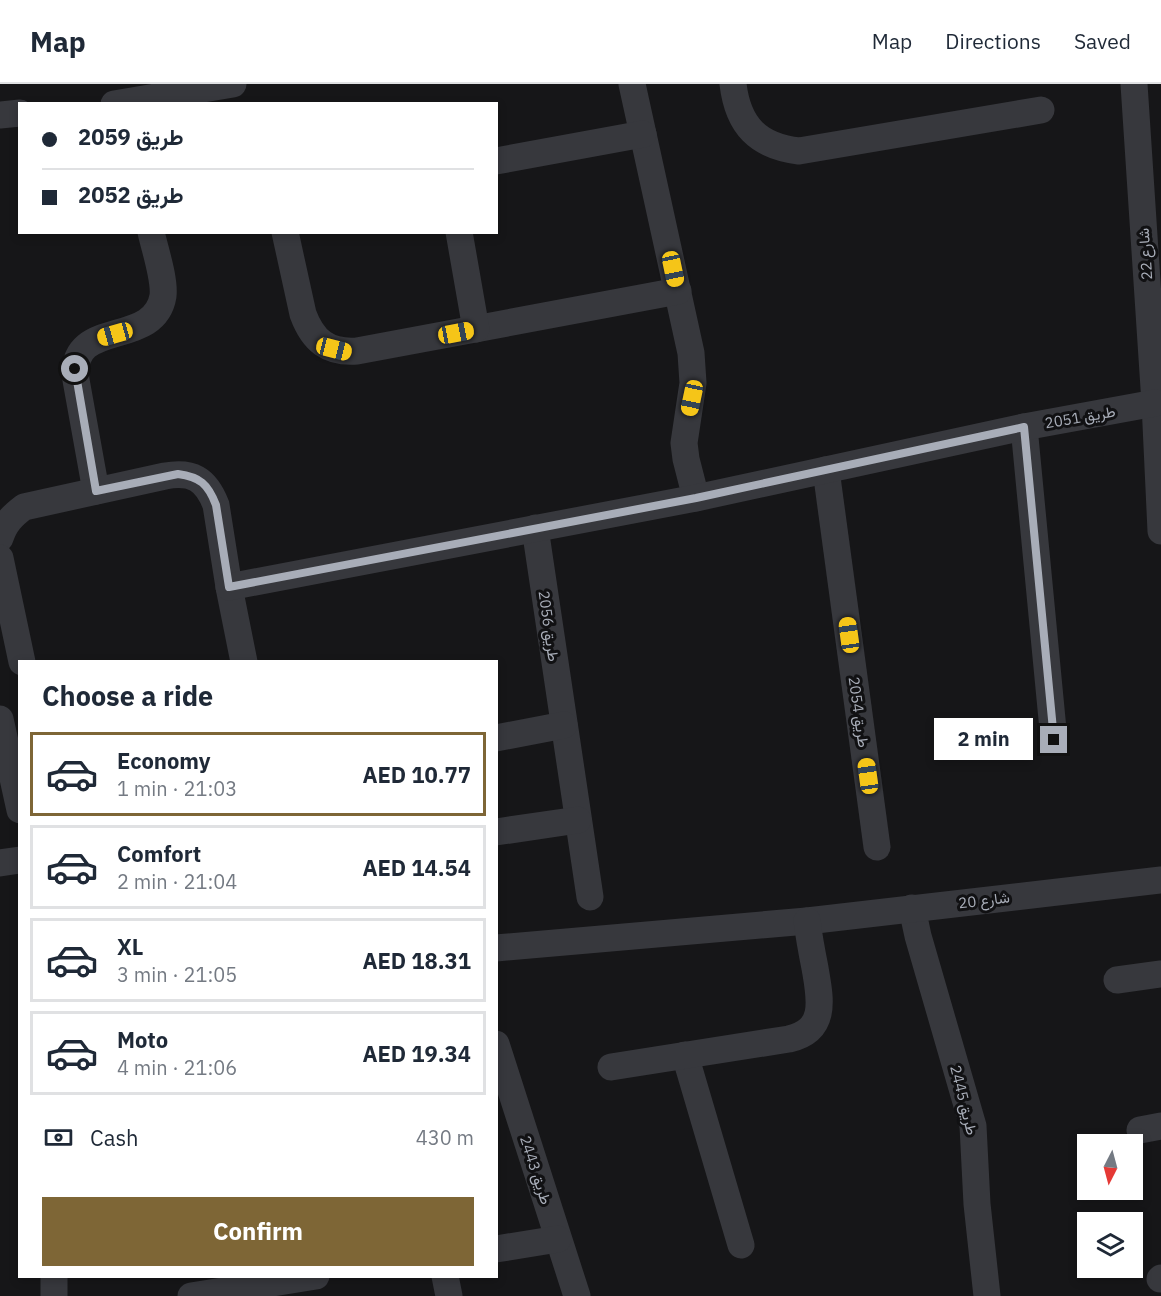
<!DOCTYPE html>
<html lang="en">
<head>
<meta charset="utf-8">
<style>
  body { margin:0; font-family:"IBM Plex Sans",Vazirmatn,sans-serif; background:#f2f2f3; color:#1f2937; height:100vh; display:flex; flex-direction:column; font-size:22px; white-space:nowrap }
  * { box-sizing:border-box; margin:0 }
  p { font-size:20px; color:#747a83 }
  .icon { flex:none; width:33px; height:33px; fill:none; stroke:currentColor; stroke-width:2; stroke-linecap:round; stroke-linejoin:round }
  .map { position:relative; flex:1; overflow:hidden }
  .side { position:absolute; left:18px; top:576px; width:480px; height:618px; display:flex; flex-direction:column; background:#fff; border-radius:0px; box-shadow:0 3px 9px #0003 }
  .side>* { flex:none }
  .banner { position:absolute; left:18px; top:18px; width:480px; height:132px; border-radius:0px; box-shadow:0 3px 9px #0003; display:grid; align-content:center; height:132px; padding:0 24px; background:#fff }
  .needle { width:39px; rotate:186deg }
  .fabs { position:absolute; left:1077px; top:1050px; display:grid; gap:12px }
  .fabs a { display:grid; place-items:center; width:66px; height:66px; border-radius:0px; background:#fff; box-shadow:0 3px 9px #0003; font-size:30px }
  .end { position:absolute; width:27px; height:27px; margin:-14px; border:8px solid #a8adb8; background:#111; box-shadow:0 0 0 3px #111 }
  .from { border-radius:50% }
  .bubble { position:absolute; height:42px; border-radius:0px; background:#fff; box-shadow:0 3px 9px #0003; font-size:20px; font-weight:700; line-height:42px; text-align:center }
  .car { position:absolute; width:18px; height:36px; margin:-18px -9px; border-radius:8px; box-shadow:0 0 4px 2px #0007; background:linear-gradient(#f5c518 24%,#345 0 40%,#f5c518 0 76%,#345 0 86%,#f5c518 0) }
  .banner b { display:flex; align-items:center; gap:21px; height:57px; font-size:22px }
  .banner b+b { border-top:2px solid #e0e1e3 }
  .banner i { width:15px; height:15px; background:#1f2937 }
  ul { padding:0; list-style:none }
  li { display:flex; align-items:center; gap:18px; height:84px; margin:0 12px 9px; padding:0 12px; border:3px solid #e0e1e3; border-radius:0px }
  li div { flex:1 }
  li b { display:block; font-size:22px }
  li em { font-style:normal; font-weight:700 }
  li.on { border-color:#7e6636 }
  li>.icon { width:54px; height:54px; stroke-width:1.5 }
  h2 { padding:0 24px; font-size:27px; line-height:72px }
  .pay { display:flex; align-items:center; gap:15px; height:66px; padding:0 24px; font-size:22px }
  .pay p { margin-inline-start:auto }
  .primary-button { display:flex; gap:12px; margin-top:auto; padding:12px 24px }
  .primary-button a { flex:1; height:69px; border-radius:0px; background:#7e6636; color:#fff; font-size:24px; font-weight:700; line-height:69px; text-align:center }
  header { display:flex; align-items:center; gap:36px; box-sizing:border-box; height:84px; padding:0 30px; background:#fff; border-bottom:2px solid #e0e1e3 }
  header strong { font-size:28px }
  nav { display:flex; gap:33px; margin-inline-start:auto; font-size:21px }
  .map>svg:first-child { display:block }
</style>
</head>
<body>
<header>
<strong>Map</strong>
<nav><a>Map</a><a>Directions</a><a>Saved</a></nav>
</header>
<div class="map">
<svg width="1161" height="1212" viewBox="0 0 1161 1212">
  <rect width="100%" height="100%" fill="#161618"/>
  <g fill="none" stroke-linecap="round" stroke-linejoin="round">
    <g stroke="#37383d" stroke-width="27">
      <path d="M 632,0 L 691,269 L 693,299 L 684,359 L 686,375 L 696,414"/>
      <path d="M 733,0 C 738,42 758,62 799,67 L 1041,26"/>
      <path d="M 1134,0 L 1155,319 L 1161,447"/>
      <path d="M 114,20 L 233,0"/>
      <path d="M 0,31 L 20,29"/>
      <path d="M 496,77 L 643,50"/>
      <path d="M 285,148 L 303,230 C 313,257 328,269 357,267 L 678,207"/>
      <path d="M 459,148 L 476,245"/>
      <path d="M 1024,343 L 1054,656"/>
      <path d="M 826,386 L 877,763"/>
      <path d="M 96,407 L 76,296 C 68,232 154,266 163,212 C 165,195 155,166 151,148"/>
      <path d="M 535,444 L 590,813"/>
      <path d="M 0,454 C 5,439 12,432 24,423 L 165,392 C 192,387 206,395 216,421 L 229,503 L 244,578"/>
      <path d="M 0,474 L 22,578"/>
      <path d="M 229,503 L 696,414 L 1024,343 L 1155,319"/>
      <path d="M 0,635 L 20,726"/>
      <path d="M 496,654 L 564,641"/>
      <path d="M 496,748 L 578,736"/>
      <path d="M 0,779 L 20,776"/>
      <path d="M 912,824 L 918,852 L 973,1042 L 977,1120 L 987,1212"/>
      <path d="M 496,864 L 807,837 L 1161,796"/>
      <path d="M 1117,896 L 1161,890"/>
      <path d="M 496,960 L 577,1212"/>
      <path d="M 685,971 L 741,1161"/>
      <path d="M 611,983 L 789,955 C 828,946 820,914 815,884 C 812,869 809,853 807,837"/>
      <path d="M 1140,1046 L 1161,1042"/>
      <path d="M 496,1165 L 558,1155"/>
      <path d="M 54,1192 L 54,1212"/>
      <path d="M 445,1192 L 449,1212"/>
      <path d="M 1160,1195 L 1161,1194"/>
      <path d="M 191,1212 L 316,1192"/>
    </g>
  </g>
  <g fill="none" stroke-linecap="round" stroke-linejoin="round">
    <path stroke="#a8adb8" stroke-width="8" d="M 75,285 L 96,407 L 178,390 C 200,393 208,400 216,421 L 229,503 L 696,414 L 1024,343 L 1054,656"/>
  </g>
  <g text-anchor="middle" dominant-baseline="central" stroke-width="6" stroke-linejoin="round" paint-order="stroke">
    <g font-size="15" fill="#a8adb8" stroke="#111113">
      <text transform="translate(1145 170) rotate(-94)">شارع 22</text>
      <text transform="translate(1080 333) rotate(-10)">طريق 2051</text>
      <text transform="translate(549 542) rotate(82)">طريق 2056</text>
      <text transform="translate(859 628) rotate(82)">طريق 2054</text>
      <text transform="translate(984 816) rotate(-7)">شارع 20</text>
      <text transform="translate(964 1016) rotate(76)">طريق 2445</text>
      <text transform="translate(536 1086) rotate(72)">طريق 2443</text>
    </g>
  </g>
</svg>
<div class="fabs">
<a><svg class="needle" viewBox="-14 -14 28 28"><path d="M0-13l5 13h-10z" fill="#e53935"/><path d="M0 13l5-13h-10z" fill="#747a83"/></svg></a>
<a><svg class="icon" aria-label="layers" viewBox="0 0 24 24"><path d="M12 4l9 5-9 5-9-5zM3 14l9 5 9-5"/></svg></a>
</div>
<i class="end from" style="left:75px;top:285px"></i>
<i class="end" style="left:1054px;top:656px"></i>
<div class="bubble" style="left:934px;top:634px;width:99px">2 min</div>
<i class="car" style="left:673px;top:185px;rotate:168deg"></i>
<i class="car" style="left:456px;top:249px;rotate:79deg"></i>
<i class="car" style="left:115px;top:250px;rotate:254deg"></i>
<i class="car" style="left:334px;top:265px;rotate:104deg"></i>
<i class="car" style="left:692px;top:314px;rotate:192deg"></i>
<i class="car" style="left:849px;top:551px;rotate:352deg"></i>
<i class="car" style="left:868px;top:692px;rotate:352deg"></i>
<div class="banner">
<b><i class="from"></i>طريق 2059</b>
<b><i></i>طريق 2052</b>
</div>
<section class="side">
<h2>Choose a ride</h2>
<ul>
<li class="on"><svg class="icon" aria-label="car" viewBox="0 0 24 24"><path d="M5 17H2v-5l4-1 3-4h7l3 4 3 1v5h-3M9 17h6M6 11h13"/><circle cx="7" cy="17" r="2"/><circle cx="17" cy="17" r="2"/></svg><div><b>Economy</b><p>1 min · 21:03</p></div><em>AED 10.77</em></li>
<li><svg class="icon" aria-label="car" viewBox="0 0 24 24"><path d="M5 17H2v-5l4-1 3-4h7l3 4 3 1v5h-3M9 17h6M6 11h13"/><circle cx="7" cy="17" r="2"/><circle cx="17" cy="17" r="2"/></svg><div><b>Comfort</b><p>2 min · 21:04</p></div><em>AED 14.54</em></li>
<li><svg class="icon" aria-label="car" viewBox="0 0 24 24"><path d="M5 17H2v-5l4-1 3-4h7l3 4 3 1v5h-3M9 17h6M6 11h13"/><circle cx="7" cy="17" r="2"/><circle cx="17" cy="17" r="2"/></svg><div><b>XL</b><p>3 min · 21:05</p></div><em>AED 18.31</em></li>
<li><svg class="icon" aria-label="car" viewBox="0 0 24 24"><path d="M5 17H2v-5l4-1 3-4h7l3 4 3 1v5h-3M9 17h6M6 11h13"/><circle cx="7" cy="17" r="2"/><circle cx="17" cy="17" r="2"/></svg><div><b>Moto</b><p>4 min · 21:06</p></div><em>AED 19.34</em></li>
</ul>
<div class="pay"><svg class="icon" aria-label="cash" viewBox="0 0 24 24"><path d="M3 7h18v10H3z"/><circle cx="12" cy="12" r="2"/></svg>Cash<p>430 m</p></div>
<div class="primary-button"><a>Confirm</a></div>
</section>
</div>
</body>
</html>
